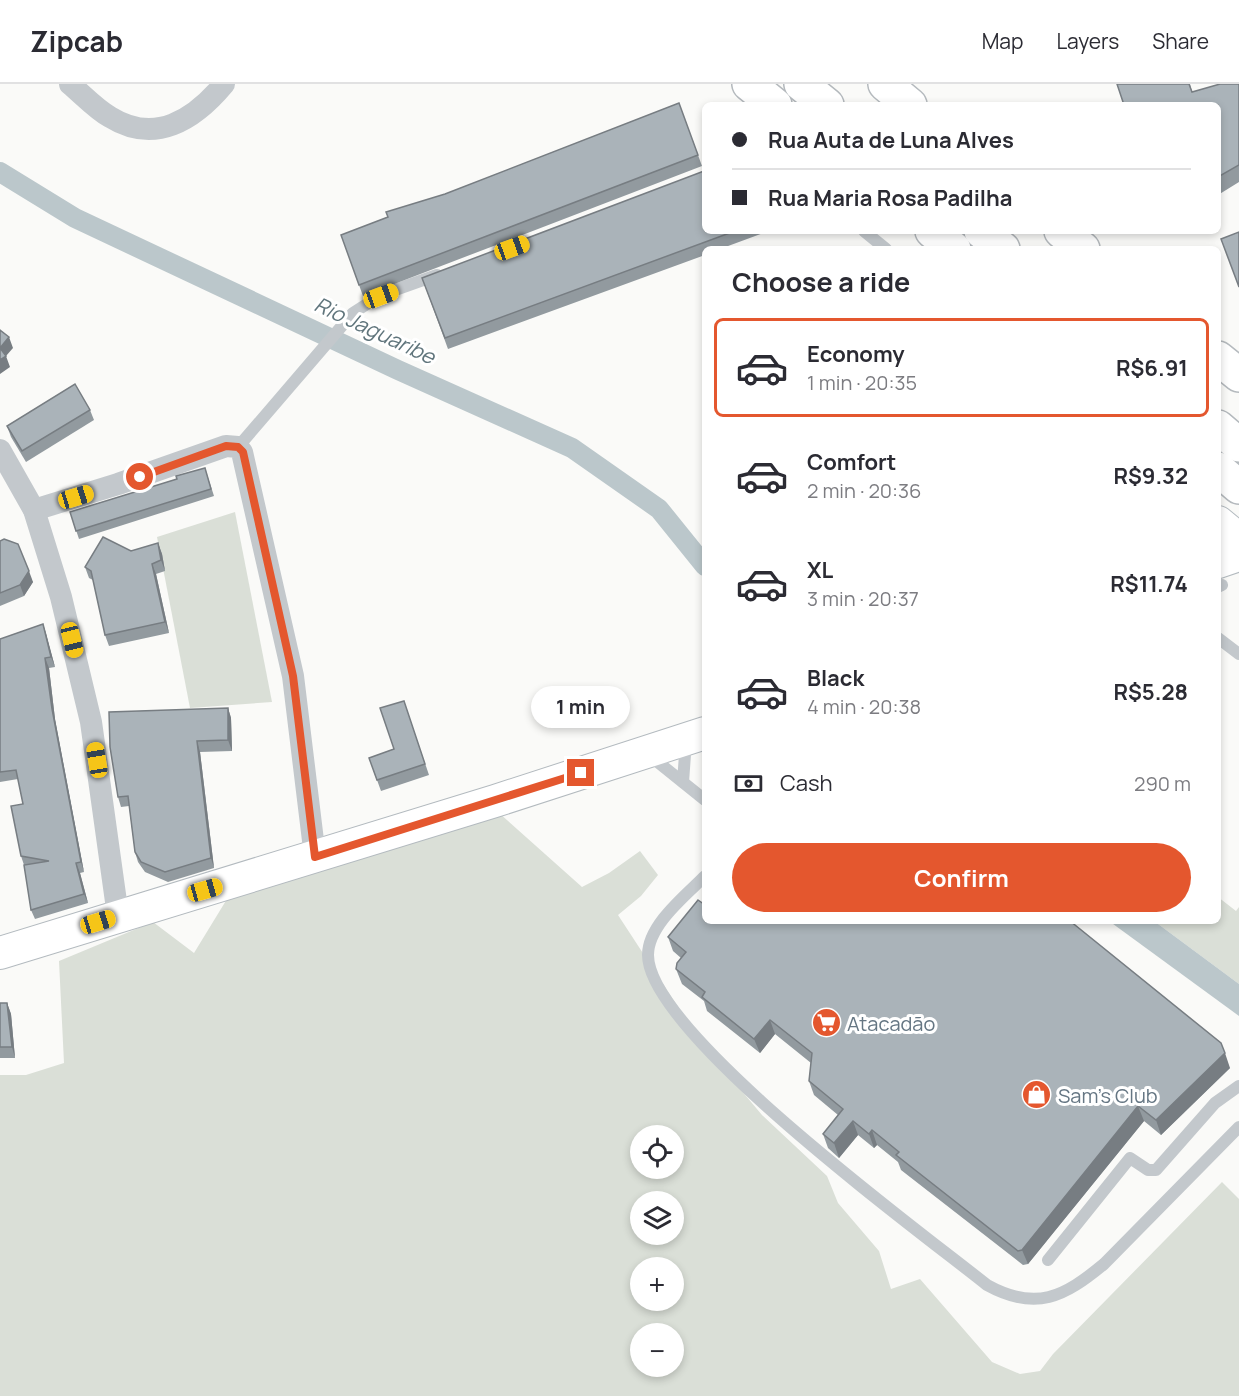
<!DOCTYPE html>
<html lang="en">
<head>
<meta charset="utf-8">
<style>
  body { margin:0; font-family:Manrope,sans-serif; background:#f2f2f3; color:#2b2b33; height:100vh; display:flex; flex-direction:column; font-size:22px; white-space:nowrap }
  * { box-sizing:border-box; margin:0 }
  p { font-size:20px; color:#7c7c81 }
  .icon { flex:none; width:33px; height:33px; fill:none; stroke:currentColor; stroke-width:2; stroke-linecap:round; stroke-linejoin:round }
  .map { position:relative; flex:1; overflow:hidden }
  .drawer { position:absolute; left:702px; top:162px; width:519px; height:678px; display:flex; flex-direction:column; background:#fff; border-radius:9px; box-shadow:0 3px 9px #0003 }
  .drawer>* { flex:none }
  .top-card { position:absolute; left:702px; top:18px; width:519px; height:132px; border-radius:9px; box-shadow:0 3px 9px #0003; display:grid; align-content:center; height:132px; padding:0 30px; background:#fff }
  .fabs { position:absolute; left:630px; top:1041px; display:grid; gap:12px }
  .fabs a { display:grid; place-items:center; width:54px; height:54px; border-radius:50%; background:#fff; box-shadow:0 3px 9px #0003; font-size:30px }
  .end { position:absolute; width:27px; height:27px; margin:-14px; border:8px solid #e4572e; background:#fff; box-shadow:0 0 0 3px #fff }
  .from { border-radius:50% }
  .bubble { position:absolute; height:42px; border-radius:21px; background:#fff; box-shadow:0 3px 9px #0003; font-size:20px; font-weight:700; line-height:42px; text-align:center }
  .car { position:absolute; width:18px; height:36px; margin:-18px -9px; border-radius:8px; box-shadow:0 0 4px 2px #0007; background:linear-gradient(#f5c518 24%,#345 0 40%,#f5c518 0 76%,#345 0 86%,#f5c518 0) }
  .top-card b { display:flex; align-items:center; gap:21px; height:57px; font-size:22px }
  .top-card b+b { border-top:2px solid #e1e1e2 }
  .top-card i { width:15px; height:15px; background:#2b2b33 }
  ul { padding:0; list-style:none }
  li { display:flex; align-items:center; gap:18px; height:99px; margin:0 12px 9px; padding:0 18px; border:3px solid transparent; border-radius:9px }
  li div { flex:1 }
  li b { display:block; font-size:22px }
  li em { font-style:normal; font-weight:700 }
  li.selected { border-color:#e4572e }
  li>.icon { width:54px; height:54px; stroke-width:1.5 }
  h2 { padding:0 30px; font-size:27px; line-height:72px }
  .pay { display:flex; align-items:center; gap:15px; height:66px; padding:0 30px; font-size:22px }
  .pay p { margin-inline-start:auto }
  .button { display:flex; gap:12px; margin-top:auto; padding:12px 30px }
  .button a { flex:1; height:69px; border-radius:36px; background:#e4572e; color:#fff; font-size:24px; font-weight:700; line-height:69px; text-align:center }
  header { display:flex; align-items:center; gap:36px; box-sizing:border-box; height:84px; padding:0 30px; background:#fff; border-bottom:2px solid #e1e1e2 }
  header strong { font-size:28px }
  nav { display:flex; gap:33px; margin-inline-start:auto; font-size:21px }
  .map>svg:first-child { display:block }
</style>
</head>
<body>
<header>
<strong>Zipcab</strong>
<nav><a>Map</a><a>Layers</a><a>Share</a></nav>
</header>
<div class="map">
<svg width="1239" height="1312" viewBox="0 0 1239 1312">
  <rect width="100%" height="100%" fill="#fafaf8"/>
  <g fill="#dadfd7" fill-rule="evenodd">
    <path d="M 235,428 L 272,618 L 190,624 L 157,453 Z"/>
    <path d="M 498,728 L 582,803 L 609,789 L 640,767 L 658,791 L 641,812 L 618,831 L 703,961 L 762,1031 L 827,1092 L 838,1119 L 879,1167 L 891,1205 L 920,1195 L 992,1278 L 1020,1290 L 1040,1287 L 1053,1270 L 1222,1098 L 1239,1115 L 1239,1312 L 0,1312 L 0,991 L 26,991 L 64,979 L 59,877 L 153,838 L 194,869 L 227,815 ZM 640,1052 L 674,1052 L 674,1084 L 640,1084 ZM 640,1118 L 674,1118 L 674,1150 L 640,1150 ZM 640,1184 L 674,1184 L 674,1216 L 640,1216 ZM 640,1250 L 674,1250 L 674,1282 L 640,1282 Z"/>
    <path d="M 1218,813 L 1236,827 L 1239,823 L 1239,900 L 1154,837 L 1218,837 Z"/>
  </g>
  <path fill="#bbc7cb" d="M 1109,837 L 1154,837 L 1239,900 L 1239,932 Z"/>
  <g fill="none" stroke-linecap="round" stroke-linejoin="round">
    <path stroke="#bbc7cb" stroke-width="20" d="M 0,88 L 75,134 L 398,286 L 572,364 L 659,425 L 705,482"/>
    <defs>
      <g id="secondary">
        <path d="M 1218,438 L 1239,455"/>
        <path d="M 1218,478 L 1239,471"/>
        <path d="M 0,869 L 495,717 L 705,649"/>
      </g>
      <g id="primary">
        <path d="M 885,0 L 910,21"/>
        <path d="M 1061,147 L 1083,165"/>
        <path d="M 1218,274 L 1239,291"/>
      </g>
      <g id="trunk">
        <path d="M 749,0 L 775,21"/>
        <path d="M 801,0 L 827,21"/>
        <path d="M 932,147 L 954,165"/>
        <path d="M 981,147 L 1003,165"/>
        <path d="M 1218,343 L 1239,361"/>
        <path d="M 1218,385 L 1239,403"/>
      </g>
    </defs>
    <use href="#secondary" stroke="#b3babf" stroke-width="34"/>
    <use href="#primary" stroke="#b5babe" stroke-width="36"/>
    <use href="#trunk" stroke="#b4b9bd" stroke-width="36"/>
    <g stroke="#c3c8cc" stroke-width="12">
      <path d="M 864,147 L 886,165"/>
      <path d="M 238,363 L 353,229 L 381,211 L 437,191"/>
      <path d="M 1218,503 L 1222,501"/>
      <path d="M 1218,554 L 1239,570"/>
      <path d="M 649,671 L 705,716"/>
      <path d="M 683,698 L 686,657"/>
      <path d="M 705,792 C 685,812 648,841 648,871 C 648,949 921,1148 987,1201 C 1036,1228 1064,1213 1104,1180 L 1239,1043"/>
      <path d="M 1048,1176 L 1130,1074 L 1148,1086 L 1156,1086 L 1215,1019 L 1239,1002"/>
    </g>
    <g stroke="#c3c8cc" stroke-width="22">
      <path d="M 70,0 C 83,11 96,25 110,33 C 155,61 194,36 224,0"/>
      <path d="M 0,366 L 34,426 L 61,513 L 91,638 L 118,832"/>
      <path d="M 34,426 L 118,400 L 226,362 L 238,363 L 242,368 L 293,592 L 315,773"/>
    </g>
    <use href="#secondary" stroke="#fff" stroke-width="32"/>
    <use href="#primary" stroke="#fff" stroke-width="33"/>
    <use href="#trunk" stroke="#fff" stroke-width="33"/>
  </g>
  <g fill="#929a9f">
    <path d="M 1117,0 L 1190,0 L 1192,8 L 1239,0 L 1239,98 L 1218,111 L 1218,21 Z"/>
    <path d="M 679,19 L 702,82 L 363,212 L 341,151 L 388,133 L 445,110 Z"/>
    <path d="M 705,147 L 769,147 L 720,165 L 705,165 L 705,171 L 448,265 L 422,194 Z"/>
    <path d="M 90,326 L 94,336 L 26,378 L 11,353 L 7,342 Z"/>
    <path d="M 205,384 L 214,412 L 79,455 L 70,428 L 177,395 Z"/>
    <path d="M 0,457 L 33,498 L 24,512 L 0,522 Z"/>
    <path d="M 158,459 L 162,470 L 165,487 L 156,490 L 169,549 L 109,562 L 105,551 L 93,496 L 89,494 L 85,483 L 131,467 Z"/>
    <path d="M 43,540 L 55,583 L 49,584 L 55,635 L 84,788 L 80,789 L 88,819 L 35,835 L 31,826 L 24,781 L 21,772 L 23,720 L 18,695 L 0,698 L 0,555 Z"/>
    <path d="M 404,617 L 429,691 L 381,707 L 369,674 L 394,665 Z"/>
    <path d="M 228,624 L 231,634 L 232,667 L 200,668 L 214,784 L 168,798 L 145,788 L 138,778 L 135,768 L 129,722 L 121,723 L 118,713 Z"/>
    <path d="M 705,837 L 1230,984 L 1161,1051 L 1144,1037 L 1028,1180 L 1023,1181 L 901,1086 L 898,1078 L 877,1061 L 874,1064 L 858,1051 L 839,1074 L 828,1064 L 823,1050 L 838,1031 L 814,1011 L 809,997 L 811,979 L 775,950 L 760,969 L 707,927 L 704,917 L 682,900 L 676,885 L 681,874 L 673,867 L 668,853 Z"/>
    <path d="M 0,919 L 7,919 L 11,930 L 15,974 L 0,974 Z"/>
  </g>
  <g fill="#777d82">
    <path d="M 9,253 L 13,264 L 6,272 L 10,283 L 0,290 L 0,264 Z"/>
    <path d="M 158,459 L 162,470 L 165,487 L 161,476 Z"/>
    <path d="M 152,480 L 156,490 L 169,549 L 165,538 Z"/>
    <path d="M 29,487 L 33,498 L 24,512 L 20,501 Z"/>
    <path d="M 43,540 L 46,549 L 55,583 L 51,573 Z"/>
    <path d="M 45,574 L 49,584 L 55,635 L 84,788 L 81,778 L 52,625 Z"/>
    <path d="M 228,624 L 231,634 L 232,667 L 228,656 Z"/>
    <path d="M 197,657 L 200,668 L 214,784 L 211,774 Z"/>
    <path d="M 76,779 L 80,789 L 88,819 L 84,810 Z"/>
    <path d="M 7,919 L 11,930 L 15,974 L 12,963 Z"/>
    <path d="M 770,936 L 775,950 L 760,969 L 754,955 Z"/>
    <path d="M 1225,969 L 1230,984 L 1161,1051 L 1156,1036 Z"/>
    <path d="M 1138,1022 L 1144,1037 L 1028,1180 L 1022,1166 Z"/>
    <path d="M 853,1037 L 858,1051 L 839,1074 L 834,1059 Z"/>
    <path d="M 872,1046 L 877,1061 L 874,1064 L 869,1050 Z"/>
  </g>
  <g fill="#aab3b9" stroke="#777d82" stroke-width="1.5">
    <path d="M 1117,0 L 1189,0 L 1192,8 L 1220,0 L 1239,0 L 1239,81 L 1218,93 L 1218,21 L 1124,21 Z"/>
    <path d="M 679,19 L 698,71 L 359,201 L 341,151 L 388,133 L 386,128 L 445,110 Z"/>
    <path d="M 704,87 L 705,90 L 705,147 L 735,147 L 445,254 L 422,194 Z"/>
    <path d="M 1239,148 L 1239,203 L 1221,155 Z"/>
    <path d="M 0,246 L 9,253 L 0,264 Z"/>
    <path d="M 0,264 L 6,272 L 0,276 Z"/>
    <path d="M 75,300 L 90,326 L 22,367 L 7,342 Z"/>
    <path d="M 205,384 L 211,405 L 76,447 L 70,428 L 177,395 L 176,392 Z"/>
    <path d="M 103,453 L 131,467 L 158,459 L 161,476 L 152,480 L 165,538 L 105,551 L 91,487 L 85,483 Z"/>
    <path d="M 4,455 L 18,460 L 29,487 L 20,501 L 0,509 L 0,457 Z"/>
    <path d="M 43,540 L 51,573 L 45,574 L 52,625 L 81,778 L 76,779 L 84,810 L 31,826 L 24,781 L 49,777 L 21,772 L 11,722 L 23,720 L 16,686 L 0,688 L 0,555 Z"/>
    <path d="M 404,617 L 425,680 L 377,696 L 369,674 L 394,665 L 380,624 Z"/>
    <path d="M 228,624 L 228,656 L 197,657 L 211,774 L 165,788 L 141,778 L 135,768 L 128,712 L 118,713 L 110,663 L 109,628 Z"/>
    <path d="M 698,816 L 705,821 L 705,837 L 1070,837 L 1221,959 L 1225,969 L 1156,1036 L 1138,1022 L 1022,1166 L 1018,1167 L 896,1071 L 899,1068 L 872,1046 L 869,1050 L 853,1037 L 834,1059 L 823,1050 L 843,1025 L 809,997 L 812,969 L 770,936 L 754,955 L 702,913 L 705,908 L 676,885 L 677,879 L 686,868 L 668,853 Z"/>
    <path d="M 0,919 L 7,919 L 12,963 L 0,963 Z"/>
  </g>
  <g fill="none" stroke-linecap="round" stroke-linejoin="round">
    <path stroke="#e4572e" stroke-width="8" d="M 140,393 L 226,362 L 238,363 L 243,368 L 293,592 L 315,773 L 581,689"/>
  </g>
  <defs>
    <symbol id="supermarket-disc" viewBox="-11 -11 22 22"><circle r="9.5" fill="#e4572e" stroke="#fff"/><path d="M-6-5.5h2.5l.6 2H6L4.5 2H-2.5L-4.4-4H-6ZM-1.5 3.2a1.3 1.3 0 1 0 .1 0ZM3 3.2a1.3 1.3 0 1 0 .1 0Z" fill="#fff"/></symbol>
    <symbol id="shop-disc" viewBox="-11 -11 22 22"><circle r="9.5" fill="#e4572e" stroke="#fff"/><path d="M-5-2.5h2.3a2.7 3.5 0 0 1 5.4 0H5L5.5 6h-11ZM-1.5-2.5h3a1.5 2.3 0 0 0-3 0Z" fill="#fff"/></symbol>
  </defs>
  <g fill-rule="evenodd">
    <use href="#supermarket-disc" x="810" y="922" width="33" height="33"/>
    <use href="#shop-disc" x="1020" y="994" width="33" height="33"/>
  </g>
  <g text-anchor="middle" dominant-baseline="central" stroke-width="6" stroke-linejoin="round" paint-order="stroke">
    <g font-size="20" fill="#657683" stroke="#fff" text-anchor="start">
      <text x="847" y="939">Atacadão</text>
      <text x="1058" y="1011">Sam's Club</text>
    </g>
    <g font-size="21" font-style="italic" fill="#60757c" stroke="#fff">
      <text transform="translate(375 246) rotate(25)">Rio Jaguaribe</text>
    </g>
  </g>
</svg>
<div class="fabs">
<a><svg class="icon" aria-label="locate" viewBox="0 0 24 24"><circle cx="12" cy="12" r="6"/><path d="M12 2v4M12 18v4M2 12h4M18 12h4"/></svg></a>
<a><svg class="icon" aria-label="layers" viewBox="0 0 24 24"><path d="M12 4l9 5-9 5-9-5zM3 14l9 5 9-5"/></svg></a>
<a>+</a>
<a>−</a>
</div>
<i class="end from" style="left:140px;top:393px"></i>
<i class="end" style="left:581px;top:689px"></i>
<div class="bubble" style="left:531px;top:602px;width:99px">1 min</div>
<i class="car" style="left:512px;top:164px;rotate:70deg"></i>
<i class="car" style="left:381px;top:212px;rotate:70deg"></i>
<i class="car" style="left:76px;top:413px;rotate:73deg"></i>
<i class="car" style="left:72px;top:556px;rotate:166deg"></i>
<i class="car" style="left:97px;top:676px;rotate:351deg"></i>
<i class="car" style="left:205px;top:806px;rotate:74deg"></i>
<i class="car" style="left:98px;top:838px;rotate:73deg"></i>
<div class="top-card">
<b><i class="from"></i>Rua Auta de Luna Alves</b>
<b><i></i>Rua Maria Rosa Padilha</b>
</div>
<section class="drawer">
<h2>Choose a ride</h2>
<ul>
<li class="selected"><svg class="icon" aria-label="car" viewBox="0 0 24 24"><path d="M5 17H2v-5l4-1 3-4h7l3 4 3 1v5h-3M9 17h6M6 11h13"/><circle cx="7" cy="17" r="2"/><circle cx="17" cy="17" r="2"/></svg><div><b>Economy</b><p>1 min · 20:35</p></div><em>R$6.91</em></li>
<li><svg class="icon" aria-label="car" viewBox="0 0 24 24"><path d="M5 17H2v-5l4-1 3-4h7l3 4 3 1v5h-3M9 17h6M6 11h13"/><circle cx="7" cy="17" r="2"/><circle cx="17" cy="17" r="2"/></svg><div><b>Comfort</b><p>2 min · 20:36</p></div><em>R$9.32</em></li>
<li><svg class="icon" aria-label="car" viewBox="0 0 24 24"><path d="M5 17H2v-5l4-1 3-4h7l3 4 3 1v5h-3M9 17h6M6 11h13"/><circle cx="7" cy="17" r="2"/><circle cx="17" cy="17" r="2"/></svg><div><b>XL</b><p>3 min · 20:37</p></div><em>R$11.74</em></li>
<li><svg class="icon" aria-label="car" viewBox="0 0 24 24"><path d="M5 17H2v-5l4-1 3-4h7l3 4 3 1v5h-3M9 17h6M6 11h13"/><circle cx="7" cy="17" r="2"/><circle cx="17" cy="17" r="2"/></svg><div><b>Black</b><p>4 min · 20:38</p></div><em>R$5.28</em></li>
</ul>
<div class="pay"><svg class="icon" aria-label="cash" viewBox="0 0 24 24"><path d="M3 7h18v10H3z"/><circle cx="12" cy="12" r="2"/></svg>Cash<p>290 m</p></div>
<div class="button"><a>Confirm</a></div>
</section>
</div>
</body>
</html>
